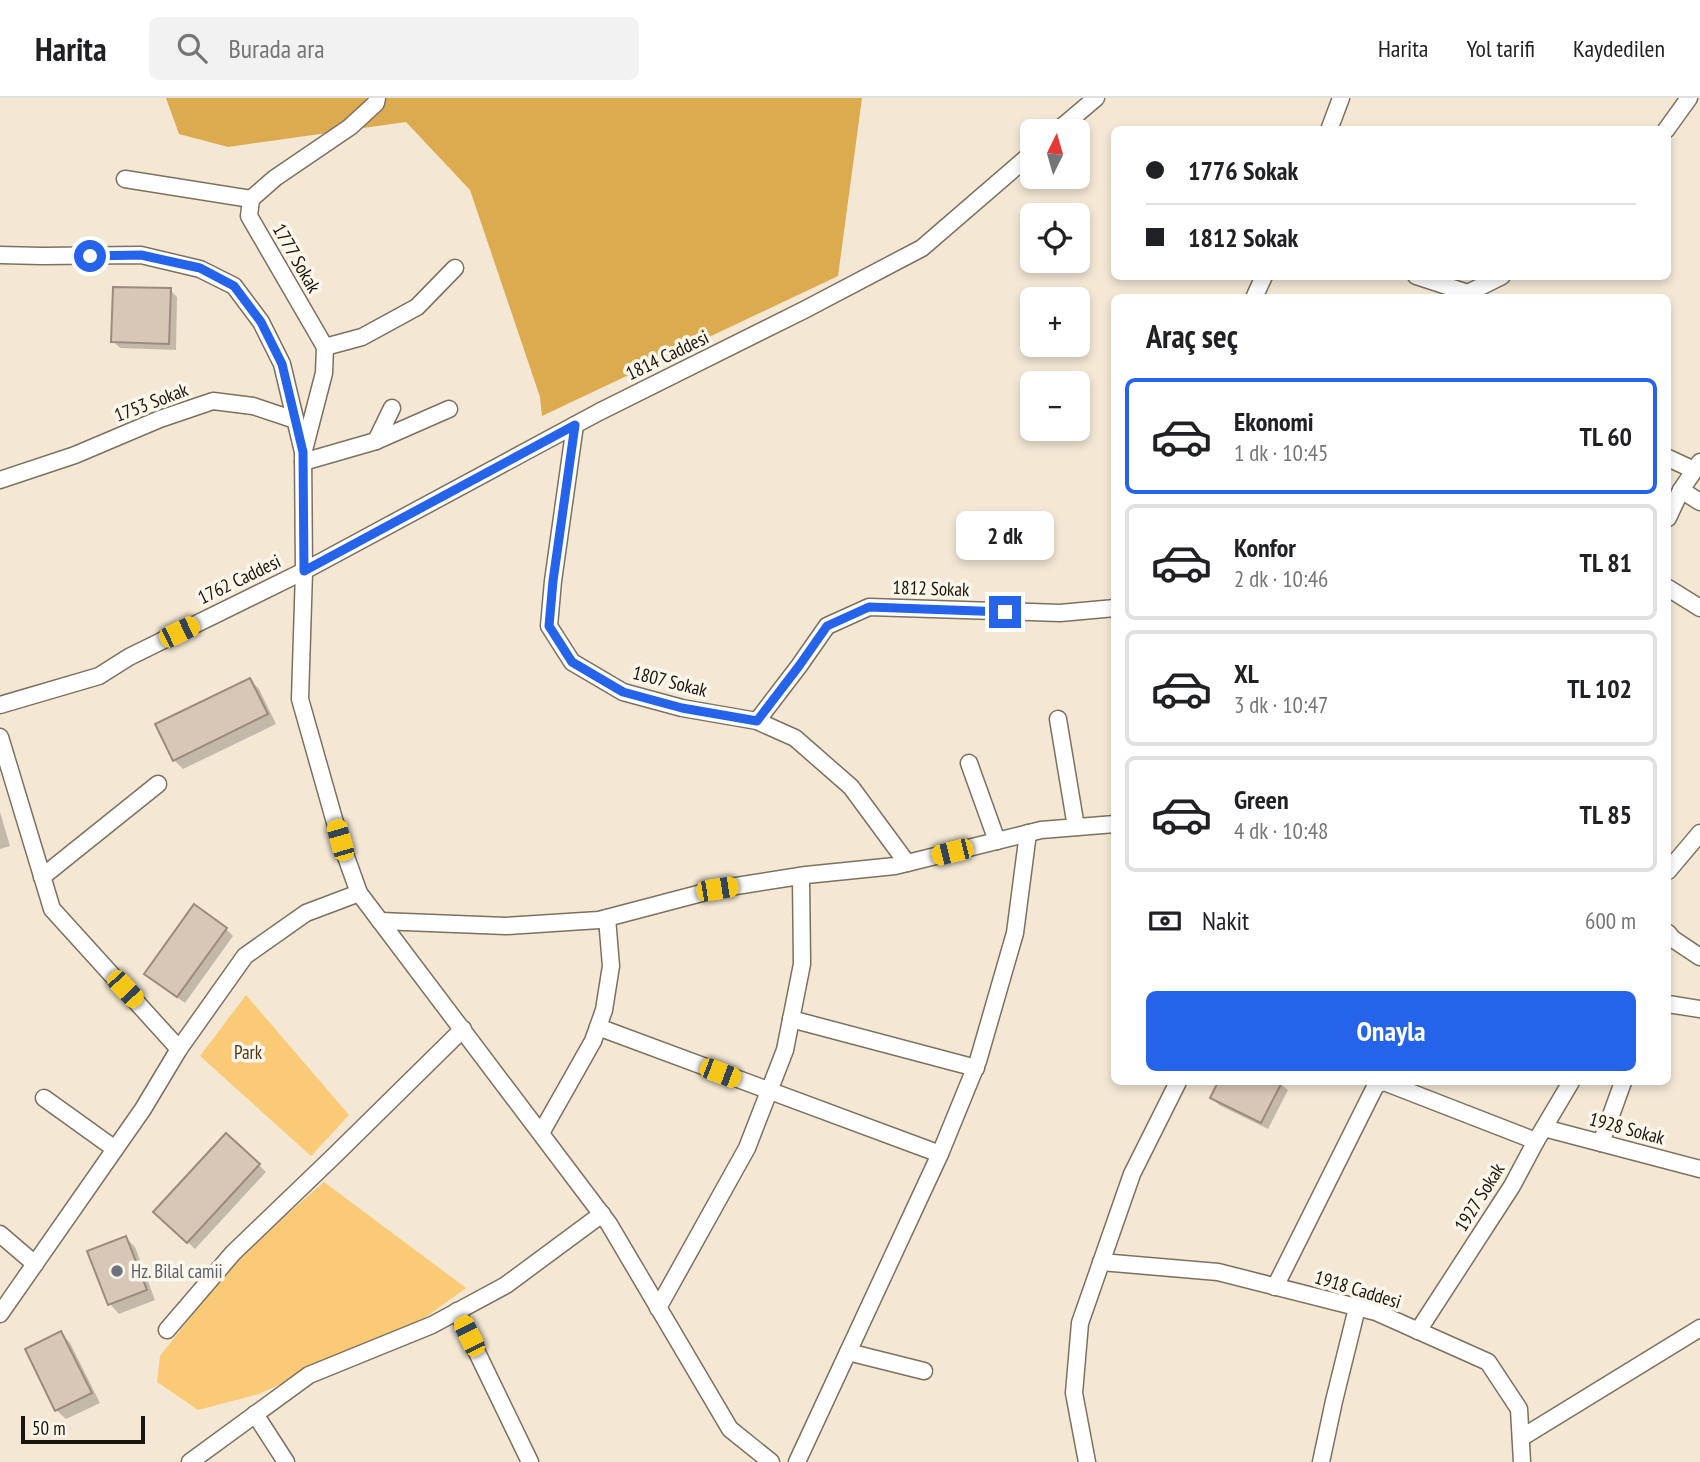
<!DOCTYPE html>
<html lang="tr">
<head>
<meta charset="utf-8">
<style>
  body { margin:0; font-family:"PT Sans Narrow",sans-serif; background:#f2f2f2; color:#202124; height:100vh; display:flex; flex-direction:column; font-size:26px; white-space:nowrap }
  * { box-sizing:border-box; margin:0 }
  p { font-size:23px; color:#757577 }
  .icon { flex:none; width:38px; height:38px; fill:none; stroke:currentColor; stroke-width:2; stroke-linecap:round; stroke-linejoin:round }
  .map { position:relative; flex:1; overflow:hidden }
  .details { position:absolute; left:1111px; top:196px; width:560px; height:791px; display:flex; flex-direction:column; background:#fff; border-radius:10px; box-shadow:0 4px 10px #0003 }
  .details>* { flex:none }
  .guide { position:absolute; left:1111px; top:28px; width:560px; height:154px; border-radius:10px; box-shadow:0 4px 10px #0003; display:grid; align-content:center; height:154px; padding:0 35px; background:#fff }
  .needle { width:46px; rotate:5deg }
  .fabs { position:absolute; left:1020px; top:21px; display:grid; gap:14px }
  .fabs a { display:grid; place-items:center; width:70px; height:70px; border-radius:10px; background:#fff; box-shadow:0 4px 10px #0003; font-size:35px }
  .scale { position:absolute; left:21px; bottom:18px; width:124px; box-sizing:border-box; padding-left:7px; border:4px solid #19150e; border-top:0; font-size:19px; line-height:24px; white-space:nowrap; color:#19150e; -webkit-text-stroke:5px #fdf6ea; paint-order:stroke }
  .end { position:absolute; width:32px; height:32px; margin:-16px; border:9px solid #2563eb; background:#fff; box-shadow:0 0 0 4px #fff }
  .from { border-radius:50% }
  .bubble { position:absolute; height:49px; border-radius:10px; background:#fff; box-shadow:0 4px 10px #0003; font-size:23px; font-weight:800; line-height:49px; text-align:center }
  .car { position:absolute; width:21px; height:42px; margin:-21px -10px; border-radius:9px; box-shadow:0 0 5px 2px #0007; background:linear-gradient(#f5c518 24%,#345 0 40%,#f5c518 0 76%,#345 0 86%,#f5c518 0) }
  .guide b { display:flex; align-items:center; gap:24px; height:66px; font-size:26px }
  .guide b+b { border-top:2px solid #e0e0e0 }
  .guide i { width:18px; height:18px; background:#202124 }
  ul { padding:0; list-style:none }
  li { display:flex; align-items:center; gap:21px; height:116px; margin:0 14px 10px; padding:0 21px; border:4px solid #e0e0e0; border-radius:10px }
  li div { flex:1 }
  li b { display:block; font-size:26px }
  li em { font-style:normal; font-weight:800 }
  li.selected { border-color:#2563eb }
  li>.icon { width:63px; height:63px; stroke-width:1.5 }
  h2 { padding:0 35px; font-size:32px; line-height:84px }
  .pay { display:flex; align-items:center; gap:18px; height:77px; padding:0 35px; font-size:26px }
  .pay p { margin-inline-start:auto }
  .primary-button { display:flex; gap:14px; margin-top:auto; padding:14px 35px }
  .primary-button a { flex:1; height:80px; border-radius:10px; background:#2563eb; color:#fff; font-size:28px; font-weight:800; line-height:80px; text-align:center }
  header { display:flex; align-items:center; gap:42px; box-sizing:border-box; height:98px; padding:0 35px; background:#fff; border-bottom:2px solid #e0e0e0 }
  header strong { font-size:33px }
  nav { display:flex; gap:38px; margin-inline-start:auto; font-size:24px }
  .search { width:490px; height:63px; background:#f2f2f2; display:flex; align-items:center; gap:18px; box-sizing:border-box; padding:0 24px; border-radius:10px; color:#757577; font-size:26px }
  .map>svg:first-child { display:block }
</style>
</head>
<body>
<header>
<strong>Harita</strong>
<div class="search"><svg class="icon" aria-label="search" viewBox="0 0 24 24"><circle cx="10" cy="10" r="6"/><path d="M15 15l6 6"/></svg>Burada ara</div>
<nav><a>Harita</a><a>Yol tarifi</a><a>Kaydedilen</a></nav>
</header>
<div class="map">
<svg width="1700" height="1364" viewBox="0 0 1700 1364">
  <rect width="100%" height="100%" fill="#f4e8d5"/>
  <g fill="#faca77">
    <path d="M 246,897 L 349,1017 L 311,1058 L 200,958 Z"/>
    <path d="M 324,1084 L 466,1190 L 426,1219 L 259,1296 L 198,1312 L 157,1284 L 160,1258 L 236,1161 Z"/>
  </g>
  <path fill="#ddab4f" d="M 166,0 L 862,0 L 838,178 L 542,318 L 540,299 L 470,92 L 406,24 L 228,49 L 179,36 Z"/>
  <g fill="#0003">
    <path d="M 170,192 L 177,199 L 176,252 L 120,250 L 113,243 Z"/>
    <path d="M 250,582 L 259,591 L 276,626 L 183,671 L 174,662 Z"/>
    <path d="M 0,714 L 10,748 L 0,751 Z"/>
    <path d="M 226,831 L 233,838 L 185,905 L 153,882 Z"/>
    <path d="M 1220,984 L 1278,984 L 1288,992 L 1268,1031 L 1219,1007 L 1212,1000 Z"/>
    <path d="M 259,1067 L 266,1074 L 195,1151 L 156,1114 Z"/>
    <path d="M 126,1140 L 135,1149 L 155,1202 L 119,1216 L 110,1206 L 89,1154 Z"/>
    <path d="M 61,1235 L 70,1245 L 100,1305 L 66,1321 L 56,1312 Z"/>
  </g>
  <g fill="#d8c6b7" stroke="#9c8b7d" stroke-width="2">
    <path d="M 113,189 L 171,190 L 169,246 L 111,244 Z"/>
    <path d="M 250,580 L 268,616 L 173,663 L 155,626 Z"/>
    <path d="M 194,806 L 227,830 L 177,899 L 144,876 Z"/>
    <path d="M 1218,984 L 1282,984 L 1261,1025 L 1210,1000 Z"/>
    <path d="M 226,1035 L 260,1066 L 187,1145 L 153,1114 Z"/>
    <path d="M 126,1138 L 147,1192 L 108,1207 L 87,1153 Z"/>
    <path d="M 61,1233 L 92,1295 L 55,1313 L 25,1251 Z"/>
  </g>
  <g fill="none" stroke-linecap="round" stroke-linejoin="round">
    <defs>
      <g id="minor">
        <path d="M 1329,32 L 1341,0"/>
        <path d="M 1666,32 L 1689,0"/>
        <path d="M 1057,33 L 1096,0"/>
        <path d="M 125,81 L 251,101"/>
        <path d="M 0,157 L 42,158 L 141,157 L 200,171 L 234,188 L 261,224 L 282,266 L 303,354 L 304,473 L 300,601 L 340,742 L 359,795 L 609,1126 L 730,1331 L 771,1364"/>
        <path d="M 1416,178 L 1468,195 L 1502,178"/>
        <path d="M 1254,200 L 1264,178"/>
        <path d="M 325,249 L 362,239 L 417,209 L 455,170"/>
        <path d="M 575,327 L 553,483 L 549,528 L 572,564 L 623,594 L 682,610 L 757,623 L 795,640 L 851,689 L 907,765"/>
        <path d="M 376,343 L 392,310"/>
        <path d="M 304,352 L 324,275 L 325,249 L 249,118 L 251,101 L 275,80 L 350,29 L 376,5 L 377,0"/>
        <path d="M 1668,360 L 1694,372"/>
        <path d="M 303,364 L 376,343 L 449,311"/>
        <path d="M 0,382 L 75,357 L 160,321 L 213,303 L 253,308 L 295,322"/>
        <path d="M 1681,392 L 1700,404"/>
        <path d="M 1668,420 L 1681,392 L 1700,364"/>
        <path d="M 1668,490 L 1700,510"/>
        <path d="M 0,607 L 99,578 L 129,559 L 304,473 L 599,314 L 804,212 L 922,150 L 1032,55"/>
        <path d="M 1058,621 L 1076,729"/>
        <path d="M 757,623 L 799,568 L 827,528 L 869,509 L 1060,515 L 1115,510"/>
        <path d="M 0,639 L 52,811 L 179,951"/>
        <path d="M 969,665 L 997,743"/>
        <path d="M 1668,773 L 1700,735"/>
        <path d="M 42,779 L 158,686"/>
        <path d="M 380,823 L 506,828 L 599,822 L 717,791 L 806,777 L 895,768 L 1041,732 L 1115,726"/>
        <path d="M 1668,835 L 1673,841 L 1700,859"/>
        <path d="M 1668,906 L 1700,911"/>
        <path d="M 791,921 L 976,970"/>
        <path d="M 598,929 L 940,1056"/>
        <path d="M 44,1000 L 115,1051"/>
        <path d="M 1544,1030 L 1700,1071"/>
        <path d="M 541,1035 L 593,943 L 604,912 L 611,868 L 607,820"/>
        <path d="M 1601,1045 L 1623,984"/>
        <path d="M 0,1136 L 35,1166"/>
        <path d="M 1101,1164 L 1218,1174 L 1376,1214 L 1488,1264 L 1519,1311 L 1522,1364"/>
        <path d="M 1275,1189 L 1376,987 L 1384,984 L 1536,1043"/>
        <path d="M 658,1210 L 747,1050 L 785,952 L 802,866 L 801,778"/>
        <path d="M 457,1213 L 530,1364"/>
        <path d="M 0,1216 L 143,1011 L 179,951 L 245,858 L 306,815 L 359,795"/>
        <path d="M 167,1232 L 233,1155 L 335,1057 L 463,931"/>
        <path d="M 1418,1233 L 1512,1088 L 1536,1043 L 1571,984"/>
        <path d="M 848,1254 L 924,1273"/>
        <path d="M 255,1316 L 286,1364"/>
        <path d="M 1521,1340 L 1700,1230"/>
        <path d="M 190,1364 L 309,1277 L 432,1227 L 506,1187 L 602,1116"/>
        <path d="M 797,1364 L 940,1056 L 978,963 L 1015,835 L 1028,735"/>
        <path d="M 1087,1364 L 1074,1295 L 1080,1225 L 1132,1076 L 1178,984"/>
        <path d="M 1321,1364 L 1334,1303 L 1357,1210"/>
      </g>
    </defs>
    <use href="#minor" stroke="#7b715f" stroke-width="19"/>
    <use href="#minor" stroke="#fff" stroke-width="16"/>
  </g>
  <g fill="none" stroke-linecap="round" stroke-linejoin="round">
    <path stroke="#2563eb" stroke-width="9" d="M 90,158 L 141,157 L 200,170 L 234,188 L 261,224 L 282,266 L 303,354 L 304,473 L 575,327 L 553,483 L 549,528 L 572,564 L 623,594 L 682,610 L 757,623 L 799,568 L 827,528 L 869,509 L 1005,514"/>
  </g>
  <circle fill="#6b7280" stroke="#fdf6ea" stroke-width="2.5" cx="117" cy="1173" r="7"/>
  <g text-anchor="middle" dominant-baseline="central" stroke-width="7" stroke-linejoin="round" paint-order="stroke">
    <g font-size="19" fill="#19150e" stroke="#fdf6ea">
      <text transform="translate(297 160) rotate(60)">1777 Sokak</text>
      <text transform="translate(667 257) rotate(-26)">1814 Caddesi</text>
      <text transform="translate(151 304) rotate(-21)">1753 Sokak</text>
      <text transform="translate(239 481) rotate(-26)">1762 Caddesi</text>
      <text transform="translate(931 490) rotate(2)">1812 Sokak</text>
      <text transform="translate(670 583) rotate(14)">1807 Sokak</text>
      <text transform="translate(1627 1030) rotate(15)">1928 Sokak</text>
      <text transform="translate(1479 1099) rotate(-58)">1927 Sokak</text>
      <text transform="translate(1358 1191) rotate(17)">1918 Caddesi</text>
    </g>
    <g font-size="19" fill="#503b15" stroke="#fdf6ea">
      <text x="248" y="954">Park</text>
    </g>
    <g font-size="19" fill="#5b616d" stroke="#fdf6ea" text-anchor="start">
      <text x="131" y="1173">Hz. Bilal camii</text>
    </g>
  </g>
</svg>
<div class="fabs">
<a><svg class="needle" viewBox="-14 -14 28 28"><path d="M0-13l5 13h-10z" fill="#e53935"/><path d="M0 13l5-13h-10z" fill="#757577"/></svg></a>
<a><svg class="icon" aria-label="locate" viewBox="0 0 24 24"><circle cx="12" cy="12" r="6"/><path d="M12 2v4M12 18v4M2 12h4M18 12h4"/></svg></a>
<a>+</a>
<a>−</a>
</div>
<div class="scale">50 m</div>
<i class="end from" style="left:90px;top:158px"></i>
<i class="end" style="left:1005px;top:514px"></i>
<div class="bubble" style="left:956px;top:413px;width:98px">2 dk</div>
<i class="car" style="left:179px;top:534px;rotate:64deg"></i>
<i class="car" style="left:340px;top:742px;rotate:344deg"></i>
<i class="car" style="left:952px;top:754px;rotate:256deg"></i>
<i class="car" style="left:717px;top:791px;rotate:81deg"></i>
<i class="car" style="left:125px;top:891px;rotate:137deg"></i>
<i class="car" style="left:720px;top:975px;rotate:111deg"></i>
<i class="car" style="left:469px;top:1238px;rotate:334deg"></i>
<div class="guide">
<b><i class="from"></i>1776 Sokak</b>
<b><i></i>1812 Sokak</b>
</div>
<section class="details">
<h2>Araç seç</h2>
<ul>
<li class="selected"><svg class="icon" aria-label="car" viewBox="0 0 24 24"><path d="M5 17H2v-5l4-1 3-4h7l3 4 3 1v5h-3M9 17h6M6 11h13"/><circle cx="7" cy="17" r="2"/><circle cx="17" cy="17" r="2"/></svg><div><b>Ekonomi</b><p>1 dk · 10:45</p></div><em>TL 60</em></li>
<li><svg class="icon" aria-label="car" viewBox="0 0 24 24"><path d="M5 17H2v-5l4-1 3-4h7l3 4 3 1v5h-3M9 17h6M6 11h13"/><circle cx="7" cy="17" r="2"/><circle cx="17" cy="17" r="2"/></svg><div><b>Konfor</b><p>2 dk · 10:46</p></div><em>TL 81</em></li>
<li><svg class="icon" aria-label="car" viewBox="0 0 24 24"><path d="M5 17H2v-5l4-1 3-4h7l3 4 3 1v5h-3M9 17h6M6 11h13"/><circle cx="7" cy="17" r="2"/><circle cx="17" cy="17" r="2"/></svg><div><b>XL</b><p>3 dk · 10:47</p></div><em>TL 102</em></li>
<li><svg class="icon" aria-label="car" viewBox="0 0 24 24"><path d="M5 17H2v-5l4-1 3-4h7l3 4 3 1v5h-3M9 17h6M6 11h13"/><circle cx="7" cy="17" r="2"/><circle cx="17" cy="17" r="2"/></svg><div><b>Green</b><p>4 dk · 10:48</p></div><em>TL 85</em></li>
</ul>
<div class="pay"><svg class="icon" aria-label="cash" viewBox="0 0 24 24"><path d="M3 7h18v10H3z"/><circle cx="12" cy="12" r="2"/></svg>Nakit<p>600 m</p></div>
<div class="primary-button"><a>Onayla</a></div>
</section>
</div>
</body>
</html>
